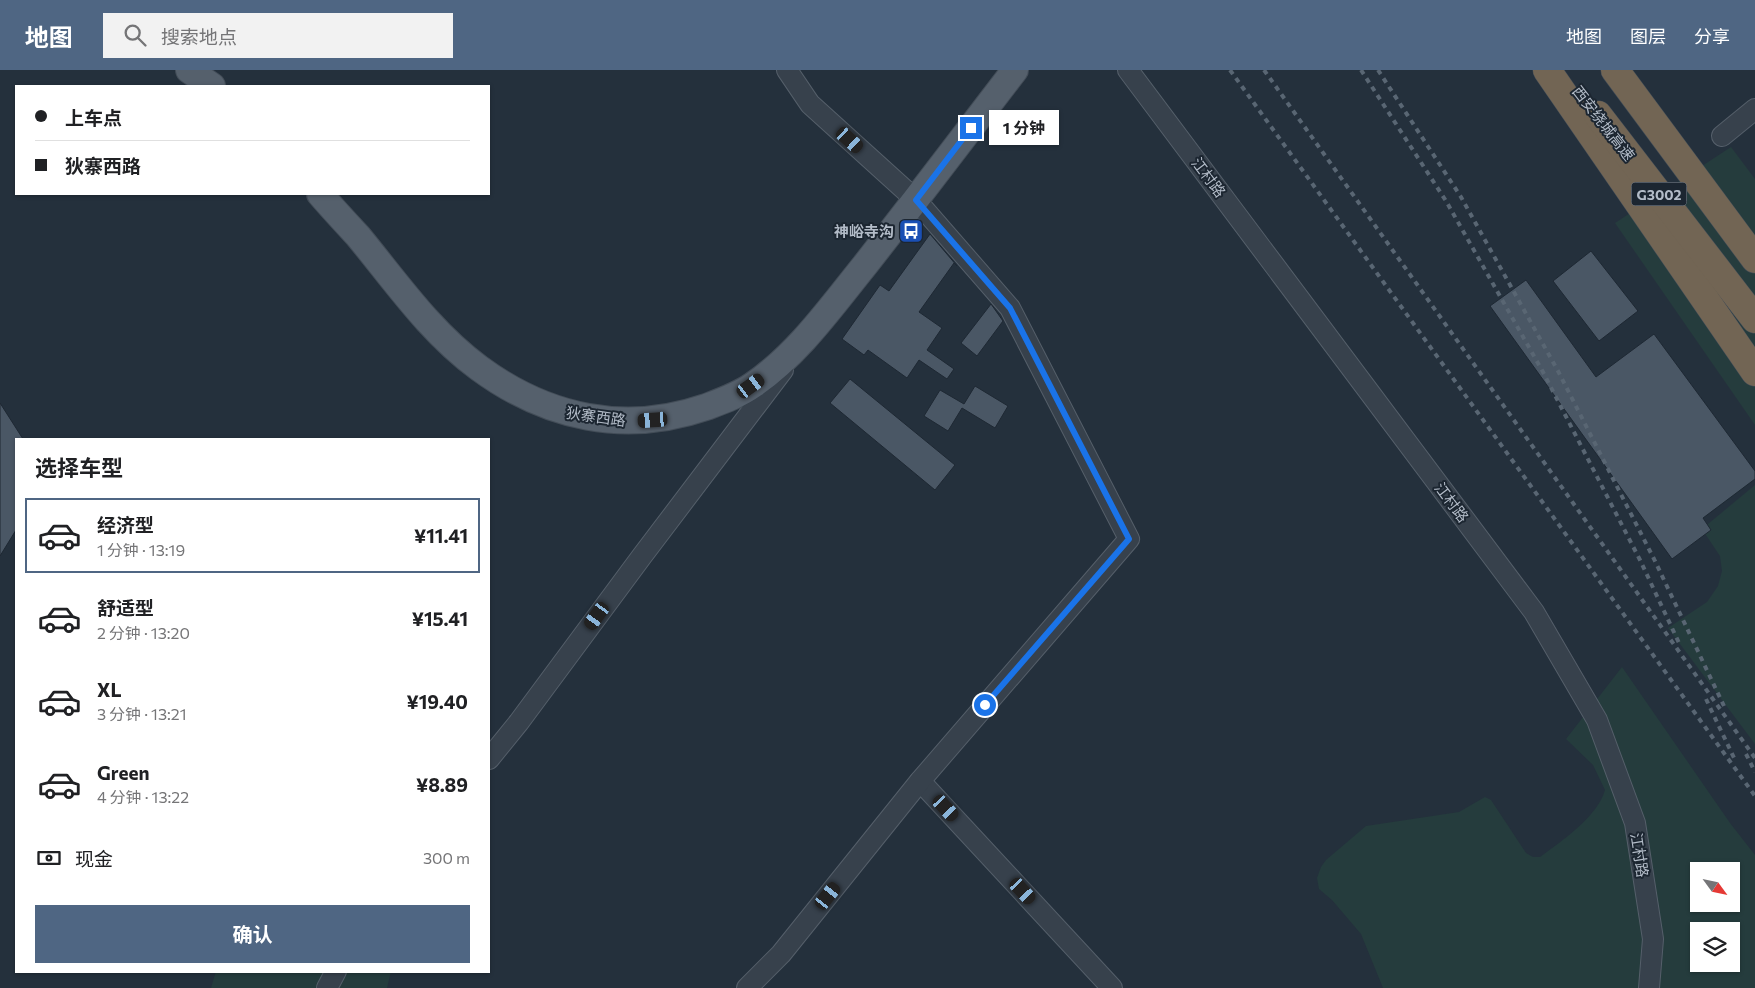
<!DOCTYPE html>
<html lang="zh">
<head>
<meta charset="utf-8">
<style>
  body { margin:0; font-family:Commissioner,"Noto Sans SC",sans-serif; background:#f2f2f2; color:#202124; height:100vh; display:flex; flex-direction:column; font-size:19px; white-space:nowrap }
  * { box-sizing:border-box; margin:0 }
  p { font-size:16px; color:#757577 }
  .icon { flex:none; width:28px; height:28px; fill:none; stroke:currentColor; stroke-width:2; stroke-linecap:round; stroke-linejoin:round }
  .map { position:relative; flex:1; overflow:hidden }
  .details { position:absolute; left:15px; top:368px; width:475px; height:535px; display:flex; flex-direction:column; background:#fff; border-radius:0px; box-shadow:0 1px 4px #0004 }
  .details>* { flex:none }
  .top-card { position:absolute; left:15px; top:15px; width:475px; height:110px; border-radius:0px; box-shadow:0 1px 4px #0004; display:grid; align-content:center; height:110px; padding:0 20px; background:#fff }
  .needle { width:32px; rotate:123deg }
  .buttons { position:absolute; left:1690px; top:792px; display:grid; gap:10px }
  .buttons a { display:grid; place-items:center; width:50px; height:50px; border-radius:0px; background:#fff; box-shadow:0 1px 4px #0004; font-size:25px }
  .end { position:absolute; width:22px; height:22px; margin:-11px; border:6px solid #1a73e8; background:#fff; box-shadow:0 0 0 2px #fff }
  .from { border-radius:50% }
  .bubble { position:absolute; height:35px; border-radius:0px; background:#fff; box-shadow:0 1px 4px #0004; font-size:16px; font-weight:700; line-height:35px; text-align:center }
  .car { position:absolute; width:15px; height:30px; margin:-15px -8px; border-radius:6px; box-shadow:0 0 4px 1px #0007; background:linear-gradient(#222 24%,#8ab4d8 0 40%,#222 0 76%,#8ab4d8 0 86%,#222 0) }
  .top-card b { display:flex; align-items:center; gap:18px; height:48px; font-size:19px }
  .top-card b+b { border-top:1px solid #e0e0e0 }
  .top-card i { width:12px; height:12px; background:#202124 }
  ul { padding:0; list-style:none }
  li { display:flex; align-items:center; gap:15px; height:75px; margin:0 10px 8px; padding:0 10px; border:2px solid transparent; border-radius:0px }
  li div { flex:1 }
  li b { display:block; font-size:19px }
  li em { font-style:normal; font-weight:700 }
  li.active { border-color:#4f6683 }
  li>.icon { width:45px; height:45px; stroke-width:1.5 }
  h2 { padding:0 20px; font-size:22px; line-height:60px }
  .pay { display:flex; align-items:center; gap:12px; height:55px; padding:0 20px; font-size:19px }
  .pay p { margin-inline-start:auto }
  .cta { display:flex; gap:10px; margin-top:auto; padding:10px 20px }
  .cta a { flex:1; height:58px; border-radius:0px; background:#4f6683; color:#fff; font-size:20px; font-weight:700; line-height:58px; text-align:center }
  header { display:flex; align-items:center; gap:30px; box-sizing:border-box; height:70px; padding:0 25px; background:#4f6683; color:#fff }
  header strong { font-size:24px }
  nav { display:flex; gap:28px; margin-inline-start:auto; font-size:18px }
  .search { width:350px; height:45px; background:#f2f2f2; display:flex; align-items:center; gap:12px; box-sizing:border-box; padding:0 18px; border-radius:0px; color:#757577; font-size:19px }
  .map>svg:first-child { display:block }
</style>
</head>
<body>
<header>
<strong>地图</strong>
<div class="search"><svg class="icon" aria-label="search" viewBox="0 0 24 24"><circle cx="10" cy="10" r="6"/><path d="M15 15l6 6"/></svg>搜索地点</div>
<nav><a>地图</a><a>图层</a><a>分享</a></nav>
</header>
<div class="map">
<svg width="1755" height="918" viewBox="0 0 1755 918">
  <rect width="100%" height="100%" fill="#24303c"/>
  <g fill="#253c3d" fill-rule="evenodd">
    <path d="M 1731,77 L 1755,109 L 1755,355 L 1615,153 Z"/>
    <path d="M 1755,415 L 1755,674 L 1668,558 L 1707,532 L 1718,516 L 1722,501 L 1720,486 L 1702,459 Z"/>
    <path d="M 1622,597 L 1730,753 L 1755,785 L 1755,918 L 1383,918 L 1361,864 L 1332,830 L 1319,819 L 1317,808 L 1321,797 L 1326,790 L 1366,756 L 1459,742 L 1485,727 L 1491,730 L 1526,783 L 1533,787 L 1540,787 C 1562,771 1598,746 1605,720 L 1593,695 L 1566,669 ZM 1699,801 L 1731,801 L 1731,834 L 1699,834 ZM 1699,861 L 1731,861 L 1731,894 L 1699,894 Z"/>
    <path d="M 216,901 L 391,901 L 387,918 L 211,918 Z"/>
  </g>
  <g fill="#4a5765" stroke="#1e2833">
    <path d="M 930,164 L 957,196 L 954,193 L 919,242 L 942,258 L 927,280 L 954,299 L 947,309 L 919,290 L 907,308 L 868,280 L 864,285 L 842,269 L 880,215 L 889,221 Z"/>
    <path d="M 1591,181 L 1638,241 L 1599,271 L 1553,211 Z"/>
    <path d="M 1526,210 L 1596,307 L 1654,264 L 1755,401 L 1755,409 L 1703,448 L 1711,460 L 1672,489 L 1490,236 Z"/>
    <path d="M 991,234 L 1003,251 L 977,286 L 961,273 Z"/>
    <path d="M 850,309 L 955,395 L 935,420 L 830,333 Z"/>
    <path d="M 975,316 L 1008,336 L 995,358 L 962,338 L 948,361 L 924,346 L 940,320 L 964,334 Z"/>
    <path d="M 0,333 L 23,369 L 16,369 L 16,460 L 0,486 Z"/>
  </g>
  <g fill="none" stroke-linecap="round" stroke-linejoin="round">
    <defs>
      <g id="minor">
        <path d="M 1128,0 L 1534,542 L 1597,650 L 1635,753 L 1653,869 L 1649,918"/>
        <path d="M 1722,66 L 1755,39"/>
        <path d="M 489,689 L 519,652 L 642,486 L 783,300"/>
        <path d="M 920,711 L 1112,918"/>
        <path d="M 327,918 L 336,901"/>
        <path d="M 747,918 L 781,884 L 920,711 L 1129,469 L 1010,238 L 916,130 L 810,34 L 787,0"/>
      </g>
      <g id="major">
        <path d="M 189,0 L 212,16"/>
        <path d="M 320,124 C 332,138 345,152 358,166 C 396,212 430,262 479,298 C 547,348 625,365 706,337 C 722,331 739,325 753,315 C 798,284 831,237 865,195 C 916,130 965,65 1015,0"/>
      </g>
      <g id="highway">
        <path d="M 1547,0 L 1755,302"/>
        <path d="M 1615,0 L 1755,189"/>
        <path d="M 1598,45 L 1755,249"/>
      </g>
    </defs>
    <use href="#minor" stroke="#555f6a" stroke-width="22"/>
    <use href="#major" stroke="#434d58" stroke-width="28"/>
    <use href="#highway" stroke="#424c57" stroke-width="29"/>
    <use href="#minor" stroke="#37414c" stroke-width="20"/>
    <use href="#major" stroke="#55606c" stroke-width="26"/>
    <use href="#highway" stroke="#726554" stroke-width="28"/>
    <g stroke="#596673" stroke-width="4" stroke-dasharray="5 5" stroke-linecap="butt">
      <path d="M 1230,0 L 1755,726"/>
      <path d="M 1264,0 L 1755,688"/>
      <path d="M 1361,0 L 1446,131 L 1543,302 L 1640,490 L 1680,575"/>
      <path d="M 1378,0 L 1461,127 L 1558,301 L 1654,489 L 1724,636"/>
      <path d="M 1706,629 L 1735,690"/>
      <path d="M 1746,684 L 1755,702"/>
    </g>
  </g>
  <g fill="none" stroke-linecap="round" stroke-linejoin="round">
    <path stroke="#1a73e8" stroke-width="6" d="M 971,58 L 916,130 L 1010,238 L 1129,469 L 985,635"/>
  </g>
  <defs>
    <symbol id="bus-square" viewBox="-11 -11 22 22"><rect x="-9" y="-9" width="18" height="18" rx="4" fill="#1a4fb4" stroke="#1c2631"/><path d="M-5-6H5V4H4V6H2V4H-2V6H-4V4H-5ZM-3.5-4V0h7V-4ZM-3.5 1.2v1.5H-2V1.2ZM2 1.2v1.5H3.5V1.2Z" fill="#fff"/></symbol>
  </defs>
  <g fill-rule="evenodd">
    <use href="#bus-square" x="897" y="147" width="28" height="28"/>
  </g>
  <g text-anchor="middle" dominant-baseline="central" stroke-width="4" stroke-linejoin="round" paint-order="stroke">
    <rect fill="#1c2631" stroke="#868f9b" stroke-width="1" x="1631.5" y="112.5" width="55" height="23" rx="4"/>
    <g font-size="14" font-weight="bold" fill="#b3bcc8">
      <text x="1659" y="124">G3002</text>
    </g>
    <g font-size="15" fill="#b3bcc8" stroke="#1c2631">
      <text transform="translate(1604 53) rotate(52)">西安绕城高速</text>
      <text transform="translate(1209 107) rotate(53)">江村路</text>
      <text transform="translate(596 346) rotate(8)">狄寨西路</text>
      <text transform="translate(1452 432) rotate(53)">江村路</text>
      <text transform="translate(1640 785) rotate(81)">江村路</text>
    </g>
    <g font-size="15" font-weight="bold" fill="#b3bcc8" stroke="#1c2631" text-anchor="end">
      <text x="894" y="161">神峪寺沟</text>
    </g>
  </g>
</svg>
<div class="buttons">
<a><svg class="needle" viewBox="-14 -14 28 28"><path d="M0-13l5 13h-10z" fill="#e53935"/><path d="M0 13l5-13h-10z" fill="#757577"/></svg></a>
<a><svg class="icon" aria-label="layers" viewBox="0 0 24 24"><path d="M12 4l9 5-9 5-9-5zM3 14l9 5 9-5"/></svg></a>
</div>
<i class="end from" style="left:985px;top:635px"></i>
<i class="end" style="left:971px;top:58px"></i>
<div class="bubble" style="left:989px;top:40px;width:70px">1 分钟</div>
<i class="car" style="left:850px;top:70px;rotate:132deg"></i>
<i class="car" style="left:751px;top:316px;rotate:54deg"></i>
<i class="car" style="left:653px;top:350px;rotate:266deg"></i>
<i class="car" style="left:597px;top:546px;rotate:216deg"></i>
<i class="car" style="left:946px;top:738px;rotate:137deg"></i>
<i class="car" style="left:1023px;top:821px;rotate:137deg"></i>
<i class="car" style="left:828px;top:826px;rotate:39deg"></i>
<div class="top-card">
<b><i class="from"></i>上车点</b>
<b><i></i>狄寨西路</b>
</div>
<section class="details">
<h2>选择车型</h2>
<ul>
<li class="active"><svg class="icon" aria-label="car" viewBox="0 0 24 24"><path d="M5 17H2v-5l4-1 3-4h7l3 4 3 1v5h-3M9 17h6M6 11h13"/><circle cx="7" cy="17" r="2"/><circle cx="17" cy="17" r="2"/></svg><div><b>经济型</b><p>1 分钟 · 13:19</p></div><em>¥11.41</em></li>
<li><svg class="icon" aria-label="car" viewBox="0 0 24 24"><path d="M5 17H2v-5l4-1 3-4h7l3 4 3 1v5h-3M9 17h6M6 11h13"/><circle cx="7" cy="17" r="2"/><circle cx="17" cy="17" r="2"/></svg><div><b>舒适型</b><p>2 分钟 · 13:20</p></div><em>¥15.41</em></li>
<li><svg class="icon" aria-label="car" viewBox="0 0 24 24"><path d="M5 17H2v-5l4-1 3-4h7l3 4 3 1v5h-3M9 17h6M6 11h13"/><circle cx="7" cy="17" r="2"/><circle cx="17" cy="17" r="2"/></svg><div><b>XL</b><p>3 分钟 · 13:21</p></div><em>¥19.40</em></li>
<li><svg class="icon" aria-label="car" viewBox="0 0 24 24"><path d="M5 17H2v-5l4-1 3-4h7l3 4 3 1v5h-3M9 17h6M6 11h13"/><circle cx="7" cy="17" r="2"/><circle cx="17" cy="17" r="2"/></svg><div><b>Green</b><p>4 分钟 · 13:22</p></div><em>¥8.89</em></li>
</ul>
<div class="pay"><svg class="icon" aria-label="cash" viewBox="0 0 24 24"><path d="M3 7h18v10H3z"/><circle cx="12" cy="12" r="2"/></svg>现金<p>300 m</p></div>
<div class="cta"><a>确认</a></div>
</section>
</div>
</body>
</html>
